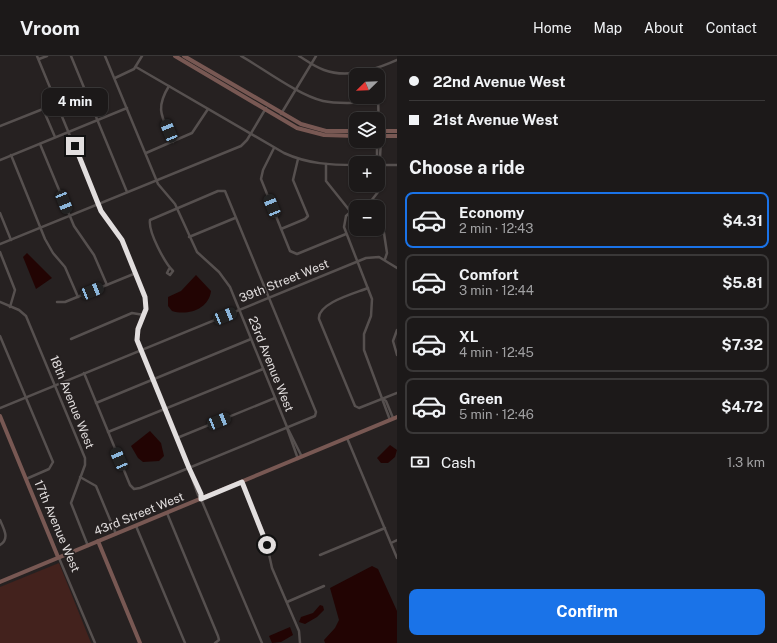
<!DOCTYPE html>
<html lang="en">
<head>
<meta charset="utf-8">
<style>
  body { margin:0; font-family:"Public Sans",sans-serif; background:#292626; color:#f1f3f6; height:100vh; display:flex; flex-direction:column; font-size:15px; white-space:nowrap }
  * { box-sizing:border-box; margin:0 }
  p { font-size:13px; color:#a0a0a2 }
  .icon { flex:none; width:22px; height:22px; fill:none; stroke:currentColor; stroke-width:2; stroke-linecap:round; stroke-linejoin:round }
  .map { position:relative; flex:1; overflow:hidden }
  .details { display:flex; flex-direction:column; background:#1c1919; width:380px }
  .details>* { flex:none }
  .banner { display:grid; align-content:center; height:88px; padding:0 12px; background:#1c1919 }
  .needle { width:26px; rotate:247deg }
  .fabs { position:absolute; left:349px; top:12px; display:grid; gap:8px }
  .fabs a { display:grid; place-items:center; width:36px; height:36px; border-radius:8px; background:#1c1919; box-shadow:0 1px 3px #0004,0 0 0 1px #3a3838; font-size:20px }
  .end { position:absolute; width:18px; height:18px; margin:-9px; border:5px solid #e2dede; background:#111; box-shadow:0 0 0 2px #111 }
  .from { border-radius:50% }
  .bubble { position:absolute; height:28px; border-radius:8px; background:#1c1919; box-shadow:0 1px 3px #0004,0 0 0 1px #3a3838; font-size:13px; font-weight:700; line-height:28px; text-align:center }
  .car { position:absolute; width:12px; height:24px; margin:-12px -6px; border-radius:5px; box-shadow:0 0 3px 1px #0007; background:linear-gradient(#222 24%,#8ab4d8 0 40%,#222 0 76%,#8ab4d8 0 86%,#222 0) }
  .banner b { display:flex; align-items:center; gap:14px; height:38px; font-size:15px }
  .banner b+b { border-top:1px solid #3a3838 }
  .banner i { width:10px; height:10px; background:#f1f3f6 }
  ul { padding:0; list-style:none }
  li { display:flex; align-items:center; gap:12px; height:56px; margin:0 8px 6px; padding:0 4px; border:2px solid #3a3838; border-radius:8px }
  li div { flex:1 }
  li b { display:block; font-size:15px }
  li em { font-style:normal; font-weight:700 }
  li.selected { border-color:#1a73e8 }
  li>.icon { width:36px; height:36px; stroke-width:1.5 }
  h2 { padding:0 12px; font-size:18px; line-height:48px }
  .pay { display:flex; align-items:center; gap:10px; height:44px; padding:0 12px; font-size:15px }
  .pay p { margin-inline-start:auto }
  .primary-button { display:flex; gap:8px; margin-top:auto; padding:8px 12px }
  .primary-button a { flex:1; height:46px; border-radius:8px; background:#1a73e8; color:#fff; font-size:16px; font-weight:700; line-height:46px; text-align:center }
  header { display:flex; align-items:center; gap:24px; box-sizing:border-box; height:56px; padding:0 20px; background:#1c1919; border-bottom:1px solid #3a3838 }
  header strong { font-size:19px }
  nav { display:flex; gap:22px; margin-inline-start:auto; font-size:14px }
  main { display:flex; flex:1; min-height:0 }
  .map>svg:first-child { display:block }
</style>
</head>
<body>
<header>
<strong>Vroom</strong>
<nav><a>Home</a><a>Map</a><a>About</a><a>Contact</a></nav>
</header>
<main>
<div class="map">
<svg width="397" height="587" viewBox="0 0 397 587">
  <rect width="100%" height="100%" fill="#262121"/>
  <path fill="#43221d" d="M 59,507 L 91,587 L 0,587 L 0,531 Z"/>
  <g fill="#220403">
    <path d="M 27,197 L 52,222 L 36,233 L 23,201 Z"/>
    <path d="M 196,219 L 211,235 C 209,253 188,260 172,255 L 168,250 L 168,241 L 181,235 Z"/>
    <path d="M 150,375 L 161,387 L 164,400 L 159,405 L 143,406 L 138,402 L 131,390 Z"/>
    <path d="M 390,389 L 397,394 L 395,401 L 388,407 L 381,407 L 377,402 Z"/>
    <path d="M 372,510 L 378,513 L 397,555 L 397,587 L 325,587 L 324,584 L 335,572 L 339,564 L 330,532 Z"/>
    <path d="M 320,549 L 323,550 L 324,554 L 317,561 L 305,568 L 299,566 L 301,561 L 313,557 Z"/>
    <path d="M 290,571 L 293,579 L 281,586 L 272,587 L 269,580 Z"/>
  </g>
  <g fill="none" stroke-linecap="round" stroke-linejoin="round">
    <g stroke="#56504f" stroke-width="2.5">
      <path d="M 37,0 L 101,155 L 122,185 L 145,241 L 146,253 L 137,273 L 137,284 L 189,412 L 201,438 L 201,442"/>
      <path d="M 71,0 L 127,136"/>
      <path d="M 105,0 L 158,128 L 175,148 L 197,196 L 219,216 L 230,231 L 287,371 L 302,401"/>
      <path d="M 241,0 C 264,13 298,39 323,45 C 341,49 361,46 379,46"/>
      <path d="M 299,0 C 307,5 315,11 324,14 C 348,23 375,14 397,4"/>
      <path d="M 39,3 L 47,0"/>
      <path d="M 136,11 L 284,97 C 308,108 331,109 356,109"/>
      <path d="M 115,22 L 134,13 L 142,0"/>
      <path d="M 169,30 C 154,54 163,62 173,86"/>
      <path d="M 281,58 L 316,0"/>
      <path d="M 0,70 L 43,53 L 55,81"/>
      <path d="M 377,85 L 377,102 L 379,108"/>
      <path d="M 40,88 L 74,170 L 94,199 L 107,229"/>
      <path d="M 274,92 L 263,114 L 261,123 L 290,195 L 297,198 L 346,178"/>
      <path d="M 146,97 L 192,77 L 208,53"/>
      <path d="M 11,99 L 45,183 L 53,197 L 65,211 L 78,241"/>
      <path d="M 0,104 L 127,52"/>
      <path d="M 326,108 L 326,125 L 350,155"/>
      <path d="M 378,109 L 397,109"/>
      <path d="M 372,144 L 378,151"/>
      <path d="M 356,151 L 346,160 L 344,171 L 372,243 L 371,260 L 364,278 L 364,294 L 390,364"/>
      <path d="M 357,151 L 371,145 L 378,136 L 381,84 L 379,80 L 378,38"/>
      <path d="M 378,152 L 381,157 L 387,197 L 385,203"/>
      <path d="M 0,157 L 11,184"/>
      <path d="M 281,173 L 305,163 L 308,160 L 293,124 L 298,103"/>
      <path d="M 189,181 L 235,162"/>
      <path d="M 0,188 L 241,90 L 247,84 L 266,52"/>
      <path d="M 0,196 L 15,234 L 10,251"/>
      <path d="M 368,232 C 356,237 317,247 319,263 L 355,350 L 359,352 L 397,337"/>
      <path d="M 0,246 L 19,254 L 26,260 L 85,402 L 85,409 L 71,447 L 88,490"/>
      <path d="M 57,246 L 65,246 L 136,217"/>
      <path d="M 397,274 L 393,285 L 397,299"/>
      <path d="M 0,280 L 53,406 L 49,413 L 26,423"/>
      <path d="M 71,283 L 132,257 L 144,259"/>
      <path d="M 84,317 L 130,429 L 134,433 L 140,432 L 315,360 L 316,356 L 225,135 L 218,135 L 150,164 C 148,176 165,207 173,215 L 170,219 L 167,217 L 169,213"/>
      <path d="M 383,343 L 386,345 L 393,362"/>
      <path d="M 96,347 L 251,283"/>
      <path d="M 0,352 L 366,202 L 379,201 L 397,212"/>
      <path d="M 287,372 L 298,403"/>
      <path d="M 108,376 L 263,313"/>
      <path d="M 177,382 L 275,342"/>
      <path d="M 347,382 L 397,502"/>
      <path d="M 189,413 L 198,439 L 201,443 L 262,587"/>
      <path d="M 80,421 L 96,430 L 116,478"/>
      <path d="M 242,426 L 265,480 L 272,512 L 299,575 L 300,587"/>
      <path d="M 167,457 L 218,580 L 219,584 L 215,587"/>
      <path d="M 0,464 C 4,473 10,483 0,489"/>
      <path d="M 136,470 L 185,587"/>
      <path d="M 391,487 L 397,484"/>
      <path d="M 320,499 L 385,472"/>
      <path d="M 59,502 L 95,587"/>
      <path d="M 287,546 L 324,530"/>
    </g>
    <g stroke="#785853" stroke-width="4">
      <path d="M 175,0 L 297,72 L 324,79 L 356,80"/>
      <path d="M 184,0 L 301,68 L 326,75 L 356,75"/>
      <path d="M 378,75 L 397,75"/>
      <path d="M 378,80 L 397,80"/>
      <path d="M 0,360 L 58,501"/>
      <path d="M 98,485 L 140,587"/>
      <path d="M 0,526 L 397,361"/>
    </g>
  </g>
  <g fill="none" stroke-linecap="round" stroke-linejoin="round">
    <path stroke="#e2dede" stroke-width="5" d="M 75,90 L 101,155 L 122,184 L 145,241 L 146,253 L 138,273 L 137,284 L 189,412 L 201,438 L 201,443 L 242,426 L 267,489"/>
  </g>
  <g text-anchor="middle" dominant-baseline="central" stroke-width="3.5" stroke-linejoin="round" paint-order="stroke">
    <g font-size="12" fill="#e2dede" stroke="#262121">
      <text transform="translate(284 225) rotate(-22)">39th Street West</text>
      <text transform="translate(271 308) rotate(68)">23rd Avenue West</text>
      <text transform="translate(72 346) rotate(68)">18th Avenue West</text>
      <text transform="translate(139 458) rotate(-22)">43rd Street West</text>
      <text transform="translate(57 470) rotate(67)">17th Avenue West</text>
    </g>
  </g>
</svg>
<div class="fabs">
<a><svg class="needle" viewBox="-14 -14 28 28"><path d="M0-13l5 13h-10z" fill="#e53935"/><path d="M0 13l5-13h-10z" fill="#a0a0a2"/></svg></a>
<a><svg class="icon" aria-label="layers" viewBox="0 0 24 24"><path d="M12 4l9 5-9 5-9-5zM3 14l9 5 9-5"/></svg></a>
<a>+</a>
<a>−</a>
</div>
<i class="end from" style="left:267px;top:489px"></i>
<i class="end" style="left:75px;top:90px"></i>
<div class="bubble" style="left:42px;top:32px;width:66px">4 min</div>
<i class="car" style="left:169px;top:75px;rotate:338deg"></i>
<i class="car" style="left:64px;top:146px;rotate:158deg"></i>
<i class="car" style="left:272px;top:150px;rotate:338deg"></i>
<i class="car" style="left:92px;top:235px;rotate:68deg"></i>
<i class="car" style="left:225px;top:260px;rotate:68deg"></i>
<i class="car" style="left:219px;top:365px;rotate:68deg"></i>
<i class="car" style="left:119px;top:403px;rotate:337deg"></i>
</div>
<section class="details">
<div class="banner">
<b><i class="from"></i>22nd Avenue West</b>
<b><i></i>21st Avenue West</b>
</div>
<h2>Choose a ride</h2>
<ul>
<li class="selected"><svg class="icon" aria-label="car" viewBox="0 0 24 24"><path d="M5 17H2v-5l4-1 3-4h7l3 4 3 1v5h-3M9 17h6M6 11h13"/><circle cx="7" cy="17" r="2"/><circle cx="17" cy="17" r="2"/></svg><div><b>Economy</b><p>2 min · 12:43</p></div><em>$4.31</em></li>
<li><svg class="icon" aria-label="car" viewBox="0 0 24 24"><path d="M5 17H2v-5l4-1 3-4h7l3 4 3 1v5h-3M9 17h6M6 11h13"/><circle cx="7" cy="17" r="2"/><circle cx="17" cy="17" r="2"/></svg><div><b>Comfort</b><p>3 min · 12:44</p></div><em>$5.81</em></li>
<li><svg class="icon" aria-label="car" viewBox="0 0 24 24"><path d="M5 17H2v-5l4-1 3-4h7l3 4 3 1v5h-3M9 17h6M6 11h13"/><circle cx="7" cy="17" r="2"/><circle cx="17" cy="17" r="2"/></svg><div><b>XL</b><p>4 min · 12:45</p></div><em>$7.32</em></li>
<li><svg class="icon" aria-label="car" viewBox="0 0 24 24"><path d="M5 17H2v-5l4-1 3-4h7l3 4 3 1v5h-3M9 17h6M6 11h13"/><circle cx="7" cy="17" r="2"/><circle cx="17" cy="17" r="2"/></svg><div><b>Green</b><p>5 min · 12:46</p></div><em>$4.72</em></li>
</ul>
<div class="pay"><svg class="icon" aria-label="cash" viewBox="0 0 24 24"><path d="M3 7h18v10H3z"/><circle cx="12" cy="12" r="2"/></svg>Cash<p>1.3 km</p></div>
<div class="primary-button"><a>Confirm</a></div>
</section>
</main>
</body>
</html>
